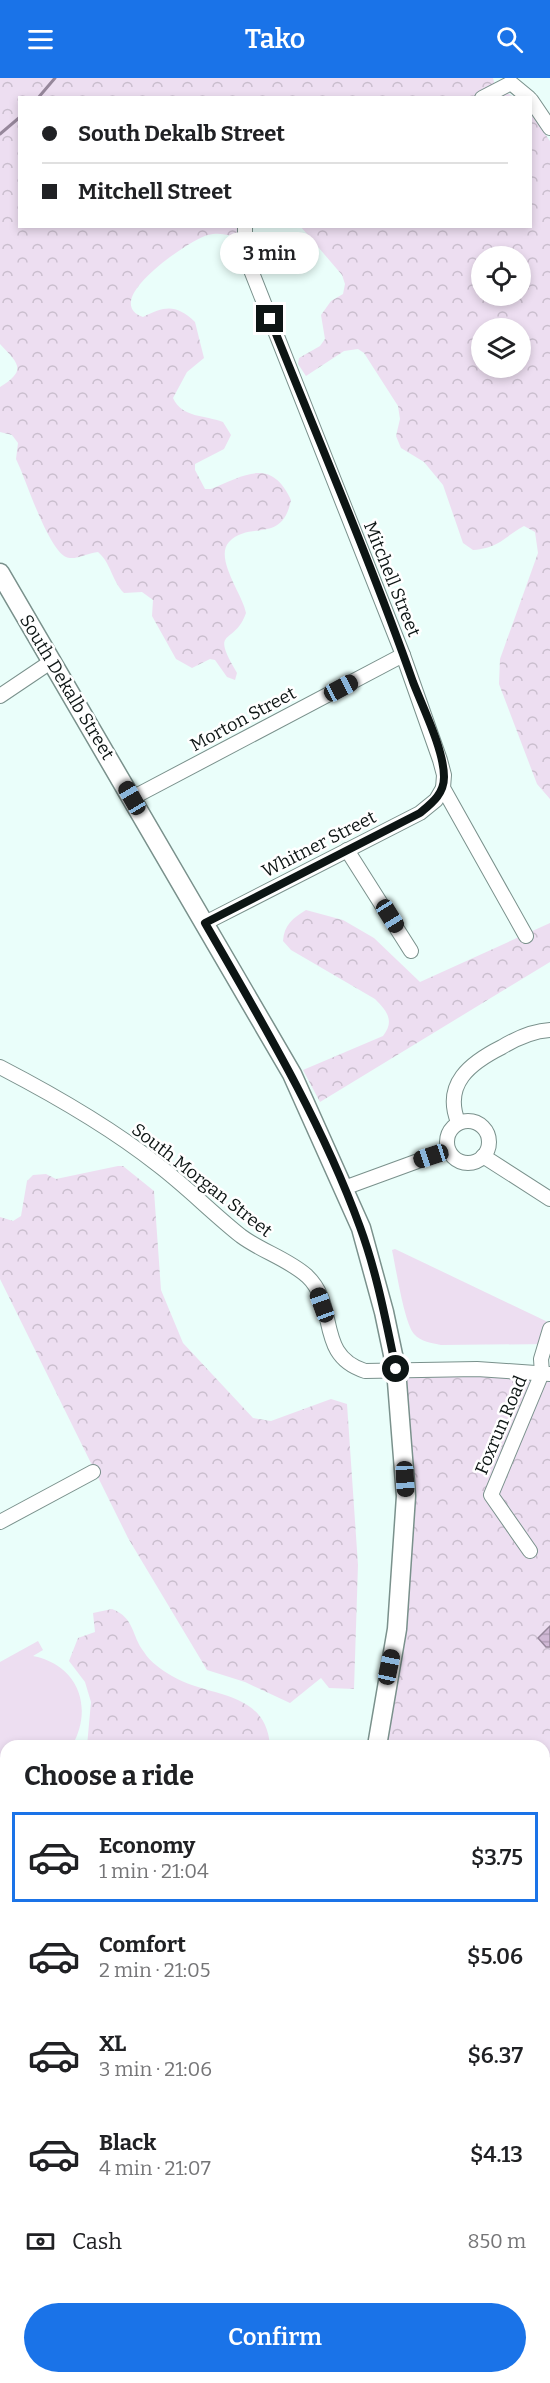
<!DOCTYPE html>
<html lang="en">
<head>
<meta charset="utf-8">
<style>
  body { margin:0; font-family:Bitter,serif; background:#f6f6f6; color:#202124; height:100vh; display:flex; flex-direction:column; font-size:22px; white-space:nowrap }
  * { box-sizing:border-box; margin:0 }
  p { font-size:20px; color:#757577 }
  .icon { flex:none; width:33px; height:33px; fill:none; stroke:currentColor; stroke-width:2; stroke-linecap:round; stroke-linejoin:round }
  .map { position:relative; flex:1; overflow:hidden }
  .drawer { position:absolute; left:0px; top:1662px; width:550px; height:644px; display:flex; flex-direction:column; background:#fff; border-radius:18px 18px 0 0; box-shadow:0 3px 9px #0003 }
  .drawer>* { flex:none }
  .banner { position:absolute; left:18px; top:18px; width:514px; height:132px; border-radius:0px; box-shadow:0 3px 9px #0003; display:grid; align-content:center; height:132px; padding:0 24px; background:#fff }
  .controls { position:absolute; left:471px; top:168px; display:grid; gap:12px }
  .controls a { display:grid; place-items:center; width:60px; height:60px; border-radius:50%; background:#fff; box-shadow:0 3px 9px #0003; font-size:30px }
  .end { position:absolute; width:27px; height:27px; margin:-14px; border:8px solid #0d1514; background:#fff; box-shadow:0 0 0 3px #fff }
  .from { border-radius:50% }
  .bubble { position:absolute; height:42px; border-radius:21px; background:#fff; box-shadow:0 3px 9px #0003; font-size:20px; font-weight:600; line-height:42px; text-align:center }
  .car { position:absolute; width:18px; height:36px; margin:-18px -9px; border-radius:8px; box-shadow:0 0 4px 2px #0007; background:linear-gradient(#222 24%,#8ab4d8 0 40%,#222 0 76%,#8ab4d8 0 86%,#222 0) }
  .banner b { display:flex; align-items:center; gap:21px; height:57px; font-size:22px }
  .banner b+b { border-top:2px solid #e0e0e0 }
  .banner i { width:15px; height:15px; background:#202124 }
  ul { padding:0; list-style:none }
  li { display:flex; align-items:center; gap:18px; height:90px; margin:0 12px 9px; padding:0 12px; border:3px solid transparent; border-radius:0px }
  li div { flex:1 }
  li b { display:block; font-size:22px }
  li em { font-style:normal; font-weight:600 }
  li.current { border-color:#1a73e8 }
  li>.icon { width:54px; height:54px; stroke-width:1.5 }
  h2 { padding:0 24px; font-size:27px; line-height:72px }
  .pay { display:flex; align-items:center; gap:15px; height:66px; padding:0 24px; font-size:22px }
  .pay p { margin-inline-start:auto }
  .primary-button { display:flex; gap:12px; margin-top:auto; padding:12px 24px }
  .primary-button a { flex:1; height:69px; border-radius:36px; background:#1a73e8; color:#fff; font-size:24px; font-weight:600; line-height:69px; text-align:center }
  header { display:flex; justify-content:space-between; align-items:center; height:78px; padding:0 24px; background:#1a73e8; color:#fff; font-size:27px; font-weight:600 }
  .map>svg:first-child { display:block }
</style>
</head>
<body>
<header><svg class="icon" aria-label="menu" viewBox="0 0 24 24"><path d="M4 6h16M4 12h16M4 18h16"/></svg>Tako<svg class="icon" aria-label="search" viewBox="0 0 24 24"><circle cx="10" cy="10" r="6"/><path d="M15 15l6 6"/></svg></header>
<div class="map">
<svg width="550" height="2305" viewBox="0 0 550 2305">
  <defs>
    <pattern id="forest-crowns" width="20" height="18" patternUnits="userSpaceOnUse" patternTransform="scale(1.5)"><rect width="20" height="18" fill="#eddef1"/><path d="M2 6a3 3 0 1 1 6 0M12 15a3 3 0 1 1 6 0" fill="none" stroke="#cabece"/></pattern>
    <pattern id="water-rules" width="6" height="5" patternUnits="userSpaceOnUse" patternTransform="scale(1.5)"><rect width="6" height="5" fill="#d0b8d5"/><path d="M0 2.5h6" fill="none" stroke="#b19db6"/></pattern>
  </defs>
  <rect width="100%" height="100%" fill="#eafefa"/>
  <g fill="#eddef1">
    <path d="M 395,1171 L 550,1245 L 550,1266 L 441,1267 C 432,1265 421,1264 414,1256 C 404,1244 396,1190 392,1172 Z"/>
    <path d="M 38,1563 L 43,1572 L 33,1578 C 78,1587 94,1629 72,1668 L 6,1668 L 6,1711 L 0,1714 L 0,1584 Z"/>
    <path d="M 0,2247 L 6,2248 L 6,2300 L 262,2300 L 261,2305 L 0,2305 Z"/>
  </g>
  <g fill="url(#forest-crowns)" fill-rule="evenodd">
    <path d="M 0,0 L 493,0 L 495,8 L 514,19 L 20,20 L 20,148 L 243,149 L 240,161 C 229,157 220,154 208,157 C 191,161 98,223 143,239 C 165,228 176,226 195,244 L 204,280 L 187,294 L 173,320 C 182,340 205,337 223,344 L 231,357 L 224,371 L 195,386 L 195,392 L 205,411 L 211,411 C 245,397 271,379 291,422 C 282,467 250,442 229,464 C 214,480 243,517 246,535 C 234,569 209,548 237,595 L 235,602 L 227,599 L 215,582 L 210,581 L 192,590 L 176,581 L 152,538 L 153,522 L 142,514 L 124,515 C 112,503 111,485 98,474 C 88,475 74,483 66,479 C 49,471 28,409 20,390 L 16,381 L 18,365 L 12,357 L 0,354 L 0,309 C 27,292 19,286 0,266 Z"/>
    <path d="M 531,36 L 550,63 L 550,721 L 537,706 L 499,606 L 500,581 L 538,475 L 535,454 L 524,448 C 502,460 501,469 473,472 L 463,465 L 443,407 L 424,384 L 401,370 L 396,358 L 400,341 L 398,328 L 364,275 L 358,271 L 344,273 L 306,298 L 298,286 L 299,280 L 320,268 L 325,261 L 321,237 L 331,223 L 343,216 L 345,206 L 342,197 L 301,149 L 531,148 ZM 482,178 L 520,178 L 520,218 L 482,218 ZM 520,250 L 520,290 L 482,290 L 482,250 Z"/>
    <path d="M 306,832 L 343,842 L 374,860 L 420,904 L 550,845 L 550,884 L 320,1024 L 303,992 L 383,958 C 395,943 387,933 375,921 L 291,872 L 283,863 C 284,847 293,840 306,832 Z"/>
    <path d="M 118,1088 L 123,1088 L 154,1113 L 161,1212 L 183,1265 L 253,1340 L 271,1343 L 331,1321 L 347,1326 L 358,1487 L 354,1611 L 329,1610 L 321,1600 L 290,1625 L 245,1604 L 207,1592 L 128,1460 L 0,1201 L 0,1139 L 13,1143 L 21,1138 L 27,1103 L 33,1097 L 46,1096 L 56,1101 Z"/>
    <path d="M 396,1291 L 550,1296 L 550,2271 L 544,2261 L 544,1668 L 377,1668 L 402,1496 Z"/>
    <path d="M 112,1531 C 135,1540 131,1557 144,1574 C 150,1584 162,1592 172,1598 C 208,1620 266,1611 270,1668 L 87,1668 L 91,1624 L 85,1604 L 69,1583 L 78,1560 L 95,1554 L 93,1535 Z"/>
    <path d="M 6,1734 L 6,1959 L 0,1959 L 0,1736 Z"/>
    <path d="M 433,2300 L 544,2300 L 547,2305 L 441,2305 Z"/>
  </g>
  <path fill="url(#water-rules)" stroke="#96879b" stroke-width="1.5" d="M 550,1548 L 550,1569 L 546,1569 L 538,1560 Z"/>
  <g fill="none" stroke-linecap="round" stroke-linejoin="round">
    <g stroke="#96879b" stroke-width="3">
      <path d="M 38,20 L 55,0"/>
      <path d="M 0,56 L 20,39"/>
    </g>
    <defs>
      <g id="minor">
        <path d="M 482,20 L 511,5 L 529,20"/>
        <path d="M 531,22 L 550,50"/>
        <path d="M 245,148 L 245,177 L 403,577 L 440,682 L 444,697 L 443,710 L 526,858"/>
        <path d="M 0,618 L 52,583"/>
        <path d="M 132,720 L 403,577"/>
        <path d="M 347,772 L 411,873"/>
        <path d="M 205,845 L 420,735 L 436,722 L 443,710"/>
        <path d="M 0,989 C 54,1017 110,1049 158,1087 C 187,1109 212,1135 241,1158 C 261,1173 288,1181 307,1198 C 339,1228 315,1277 365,1293 L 477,1291 L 550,1296"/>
        <circle cx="468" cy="1064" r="21"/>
        <path d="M 458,1044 C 443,1006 470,985 502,969 C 517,960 532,953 550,952"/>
        <path d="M 483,1078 L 550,1121"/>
        <path d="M 344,1110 L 448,1072"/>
        <path d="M 0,1444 L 93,1394"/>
        <path d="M 530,1473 L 491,1417 L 542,1295 L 541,1281 L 550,1251"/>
        <path d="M 0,2247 L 6,2248"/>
        <path d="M 287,2300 L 304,2305"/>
      </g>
      <g id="major">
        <path d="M 0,495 L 292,996 L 361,1150 L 384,1234 L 396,1291 L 406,1418 L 397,1551 L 377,1668"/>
        <path d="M 261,2305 L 262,2300"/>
      </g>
    </defs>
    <use href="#minor" stroke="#7a918c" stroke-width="16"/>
    <use href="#major" stroke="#7a918c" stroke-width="21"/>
    <use href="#minor" stroke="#fff" stroke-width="14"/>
    <use href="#major" stroke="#fff" stroke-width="18"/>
  </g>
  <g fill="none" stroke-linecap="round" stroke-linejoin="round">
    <path stroke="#0d1514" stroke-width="8" d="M 270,241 C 318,361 370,482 413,604 C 423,630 444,672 444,699 C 444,716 432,725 420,735 L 205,845 C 262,944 321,1042 360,1149 C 377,1195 386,1244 396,1291"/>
  </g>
  <g text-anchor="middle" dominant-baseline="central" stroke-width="5" stroke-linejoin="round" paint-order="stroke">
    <g font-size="18" fill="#0d1514" stroke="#fff">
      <text transform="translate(392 501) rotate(68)">Mitchell Street</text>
      <text transform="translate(67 609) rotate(59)">South Dekalb Street</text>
      <text transform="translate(243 641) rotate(-28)">Morton Street</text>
      <text transform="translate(319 766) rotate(-27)">Whitner Street</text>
      <text transform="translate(202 1102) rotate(38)">South Morgan Street</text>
      <text transform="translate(501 1347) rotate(-67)">Foxrun Road</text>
    </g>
  </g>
</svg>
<div class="controls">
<a><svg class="icon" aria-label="locate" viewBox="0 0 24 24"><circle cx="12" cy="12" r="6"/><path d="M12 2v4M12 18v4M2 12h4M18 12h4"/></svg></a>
<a><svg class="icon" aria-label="layers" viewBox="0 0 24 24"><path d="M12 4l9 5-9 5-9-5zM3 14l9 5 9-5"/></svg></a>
</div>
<i class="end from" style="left:396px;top:1291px"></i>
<i class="end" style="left:270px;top:241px"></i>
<div class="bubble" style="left:220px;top:154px;width:99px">3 min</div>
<i class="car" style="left:341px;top:610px;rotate:62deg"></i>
<i class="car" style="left:132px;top:720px;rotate:330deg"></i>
<i class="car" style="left:390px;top:838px;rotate:148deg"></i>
<i class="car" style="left:431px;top:1078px;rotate:252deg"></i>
<i class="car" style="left:322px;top:1227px;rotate:340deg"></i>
<i class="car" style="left:405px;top:1401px;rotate:177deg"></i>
<i class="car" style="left:389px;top:1589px;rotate:12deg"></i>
<div class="banner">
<b><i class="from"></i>South Dekalb Street</b>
<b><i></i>Mitchell Street</b>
</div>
<section class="drawer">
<h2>Choose a ride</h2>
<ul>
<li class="current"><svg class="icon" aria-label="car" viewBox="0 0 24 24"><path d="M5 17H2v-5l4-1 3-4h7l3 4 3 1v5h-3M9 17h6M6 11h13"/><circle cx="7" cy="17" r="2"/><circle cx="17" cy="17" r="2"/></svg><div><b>Economy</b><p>1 min · 21:04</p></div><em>$3.75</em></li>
<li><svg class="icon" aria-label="car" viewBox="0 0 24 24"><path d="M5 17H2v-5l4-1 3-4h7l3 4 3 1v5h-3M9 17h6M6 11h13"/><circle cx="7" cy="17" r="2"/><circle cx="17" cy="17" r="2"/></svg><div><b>Comfort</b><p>2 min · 21:05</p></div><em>$5.06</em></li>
<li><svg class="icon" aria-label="car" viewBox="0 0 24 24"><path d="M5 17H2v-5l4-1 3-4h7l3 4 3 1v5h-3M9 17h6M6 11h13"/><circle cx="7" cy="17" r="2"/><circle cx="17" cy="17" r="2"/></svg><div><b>XL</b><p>3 min · 21:06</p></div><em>$6.37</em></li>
<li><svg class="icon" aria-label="car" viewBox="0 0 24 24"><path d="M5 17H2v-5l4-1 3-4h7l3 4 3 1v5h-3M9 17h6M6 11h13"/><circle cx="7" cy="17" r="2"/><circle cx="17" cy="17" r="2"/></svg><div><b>Black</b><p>4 min · 21:07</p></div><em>$4.13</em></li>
</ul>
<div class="pay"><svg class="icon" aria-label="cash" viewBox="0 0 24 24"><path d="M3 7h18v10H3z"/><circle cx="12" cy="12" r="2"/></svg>Cash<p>850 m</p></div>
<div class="primary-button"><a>Confirm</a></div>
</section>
</div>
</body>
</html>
